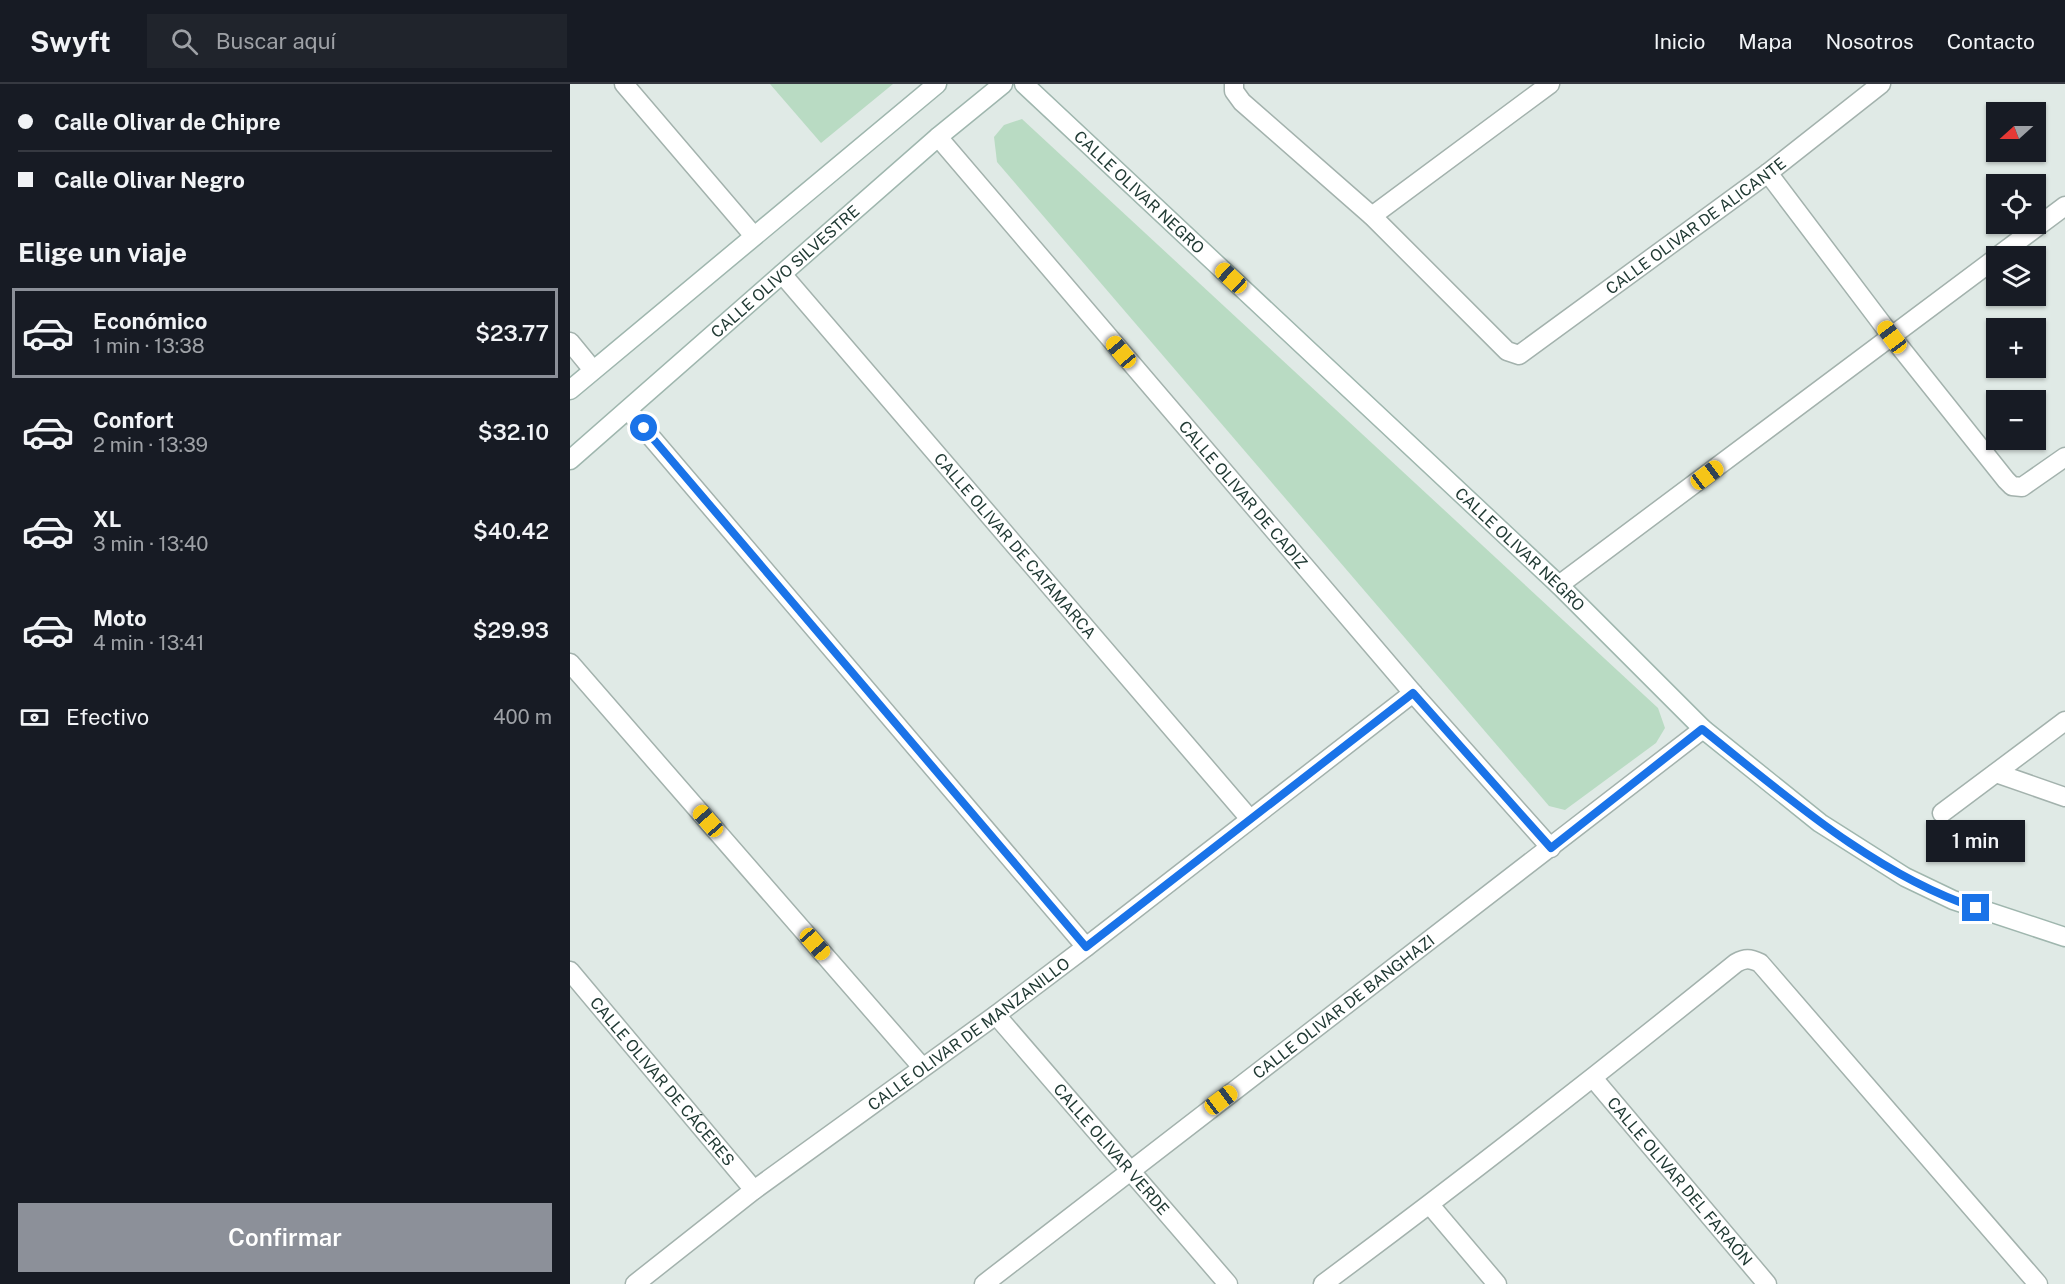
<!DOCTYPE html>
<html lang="es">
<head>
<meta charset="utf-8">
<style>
  body { margin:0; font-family:"Public Sans",sans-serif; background:#20242c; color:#f1f3f6; height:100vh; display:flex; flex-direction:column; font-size:22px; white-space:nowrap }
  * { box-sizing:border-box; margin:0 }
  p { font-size:20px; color:#9ea1a6 }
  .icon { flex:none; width:33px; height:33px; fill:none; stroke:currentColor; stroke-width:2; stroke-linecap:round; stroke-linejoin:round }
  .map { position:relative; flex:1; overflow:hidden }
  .sheet { display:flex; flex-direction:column; background:#171b24; width:570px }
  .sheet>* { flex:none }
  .hud { display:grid; align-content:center; height:132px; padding:0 18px; background:#171b24 }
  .needle { width:39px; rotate:249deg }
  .controls { position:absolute; left:1416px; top:18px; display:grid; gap:12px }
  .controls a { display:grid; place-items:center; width:60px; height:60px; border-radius:0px; background:#171b24; box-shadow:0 2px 4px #0004; font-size:30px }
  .end { position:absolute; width:27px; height:27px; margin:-14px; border:8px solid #1a73e8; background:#fff; box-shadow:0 0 0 3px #fff }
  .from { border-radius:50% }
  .bubble { position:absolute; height:42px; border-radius:0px; background:#171b24; box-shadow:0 2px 4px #0004; font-size:20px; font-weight:600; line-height:42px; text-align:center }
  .car { position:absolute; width:18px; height:36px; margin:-18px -9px; border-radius:8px; box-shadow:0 0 4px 2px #0007; background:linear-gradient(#f5c518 24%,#345 0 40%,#f5c518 0 76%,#345 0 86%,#f5c518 0) }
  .hud b { display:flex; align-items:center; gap:21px; height:57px; font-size:22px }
  .hud b+b { border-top:2px solid #363941 }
  .hud i { width:15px; height:15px; background:#f1f3f6 }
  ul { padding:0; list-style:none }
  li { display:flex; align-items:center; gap:18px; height:90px; margin:0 12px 9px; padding:0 6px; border:3px solid transparent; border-radius:0px }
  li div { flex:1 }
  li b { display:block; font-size:22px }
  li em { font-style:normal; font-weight:600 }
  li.on { border-color:#8c9099 }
  li>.icon { width:54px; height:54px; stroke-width:1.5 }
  h2 { padding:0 18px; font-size:27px; line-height:72px }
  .pay { display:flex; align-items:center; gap:15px; height:66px; padding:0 18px; font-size:22px }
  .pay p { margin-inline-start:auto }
  .cta { display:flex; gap:12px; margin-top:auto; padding:12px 18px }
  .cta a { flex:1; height:69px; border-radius:0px; background:#8c9099; color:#fff; font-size:24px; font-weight:600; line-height:69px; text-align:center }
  header { display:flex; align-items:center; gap:36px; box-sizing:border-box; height:84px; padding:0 30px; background:#171b24; border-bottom:2px solid #363941 }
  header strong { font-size:28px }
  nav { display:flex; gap:33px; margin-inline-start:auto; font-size:21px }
  .search { width:420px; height:54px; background:#20242c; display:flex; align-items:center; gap:15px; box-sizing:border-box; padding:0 21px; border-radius:0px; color:#9ea1a6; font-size:22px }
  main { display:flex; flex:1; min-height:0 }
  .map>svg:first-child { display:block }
</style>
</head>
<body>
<header>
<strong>Swyft</strong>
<div class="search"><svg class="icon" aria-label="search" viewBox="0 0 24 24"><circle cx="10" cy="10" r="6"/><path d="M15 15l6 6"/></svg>Buscar aquí</div>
<nav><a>Inicio</a><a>Mapa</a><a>Nosotros</a><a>Contacto</a></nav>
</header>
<main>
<section class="sheet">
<div class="hud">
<b><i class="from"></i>Calle Olivar de Chipre</b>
<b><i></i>Calle Olivar Negro</b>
</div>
<h2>Elige un viaje</h2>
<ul>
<li class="on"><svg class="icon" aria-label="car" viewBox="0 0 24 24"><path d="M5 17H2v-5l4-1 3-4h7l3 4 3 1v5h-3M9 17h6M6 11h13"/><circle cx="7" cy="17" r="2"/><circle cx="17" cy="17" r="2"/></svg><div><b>Económico</b><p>1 min · 13:38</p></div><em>$23.77</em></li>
<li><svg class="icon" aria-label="car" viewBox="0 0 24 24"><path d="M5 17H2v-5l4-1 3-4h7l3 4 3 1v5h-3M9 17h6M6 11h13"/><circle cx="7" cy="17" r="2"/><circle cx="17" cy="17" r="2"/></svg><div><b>Confort</b><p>2 min · 13:39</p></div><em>$32.10</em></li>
<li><svg class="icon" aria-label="car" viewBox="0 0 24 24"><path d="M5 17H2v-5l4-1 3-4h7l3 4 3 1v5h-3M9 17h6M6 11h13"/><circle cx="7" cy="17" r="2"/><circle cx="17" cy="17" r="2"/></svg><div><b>XL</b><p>3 min · 13:40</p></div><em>$40.42</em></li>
<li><svg class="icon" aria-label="car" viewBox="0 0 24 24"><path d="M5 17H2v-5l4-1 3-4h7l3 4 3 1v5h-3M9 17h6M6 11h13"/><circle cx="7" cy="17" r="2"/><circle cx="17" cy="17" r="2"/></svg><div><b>Moto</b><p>4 min · 13:41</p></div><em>$29.93</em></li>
</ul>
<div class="pay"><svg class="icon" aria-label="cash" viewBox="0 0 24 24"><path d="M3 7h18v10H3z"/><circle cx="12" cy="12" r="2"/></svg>Efectivo<p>400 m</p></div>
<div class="cta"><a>Confirmar</a></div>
</section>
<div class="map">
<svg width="1495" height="1200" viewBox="0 0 1495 1200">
  <rect width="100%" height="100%" fill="#e0eae6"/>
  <g fill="#b9dbc3">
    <path d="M 200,0 L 323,0 L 251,59 Z"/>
    <path d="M 452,35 L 1088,624 L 1095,644 L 1086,659 L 995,726 L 979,722 L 427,78 L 424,53 L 434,41 Z"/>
  </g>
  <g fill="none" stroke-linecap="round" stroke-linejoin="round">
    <defs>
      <g id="street">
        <path d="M 54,0 L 184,152"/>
        <path id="s1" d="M 664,0 L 664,7 L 672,18 L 802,132 L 937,267 L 949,271 L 1198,89 L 1311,0"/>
        <path id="s2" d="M 368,53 L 843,609 L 981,764"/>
        <path d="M 1198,89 L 1322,253 L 1436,396 L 1442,402 L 1452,403 L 1495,373"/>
        <path d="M 802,132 L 980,0"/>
        <path d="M 1428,172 L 1495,122"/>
        <path id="s3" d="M 212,190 L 680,735"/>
        <path d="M 0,258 L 23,286"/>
        <path d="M 58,326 L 516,863"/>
        <path d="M 989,501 L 1426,174"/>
        <path d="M 0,579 L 352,983"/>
        <path d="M 1426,689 L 1495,713"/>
        <path d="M 1372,729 L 1495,637"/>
        <path id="s4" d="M 0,887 L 184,1106"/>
        <path id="s5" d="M 426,931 L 658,1200"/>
        <path id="s6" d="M 1023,994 L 1197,1200"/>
        <path d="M 860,1121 L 927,1200"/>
        <path id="s7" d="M 65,1200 L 184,1106 L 426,931 L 516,863 L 843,609"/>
        <path id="s8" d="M 414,1200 L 1133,645"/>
        <path d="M 753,1200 C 893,1096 1030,989 1166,879 C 1175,874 1180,874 1190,879 L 1468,1200"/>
      </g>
      <g id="secondary">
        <path id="s9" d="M 454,0 L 989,501 L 1133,645 L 1250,739 L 1335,793 L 1383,816 L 1495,853"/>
        <path d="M 0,306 L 367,0"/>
        <path id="s10" d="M 0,376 L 368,53 L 433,0"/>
      </g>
    </defs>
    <use href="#street" stroke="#a3b2ad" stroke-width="21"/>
    <use href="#secondary" stroke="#9fb6ae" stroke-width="21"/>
    <use href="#street" stroke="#fff" stroke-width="18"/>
    <use href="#secondary" stroke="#fff" stroke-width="18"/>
  </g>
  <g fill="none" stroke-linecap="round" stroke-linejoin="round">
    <path stroke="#1a73e8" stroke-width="8" d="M 74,344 L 516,863 L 843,609 L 981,764 L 1132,645 C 1215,711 1304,790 1406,824"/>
  </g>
  <g text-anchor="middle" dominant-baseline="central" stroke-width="5" stroke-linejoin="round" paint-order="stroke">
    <g font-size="16" fill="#213a34" stroke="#f0f7f4">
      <text stroke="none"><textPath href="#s9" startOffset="158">CALLE OLIVAR NEGRO</textPath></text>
      <text stroke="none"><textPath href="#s1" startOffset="616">CALLE OLIVAR DE ALICANTE</textPath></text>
      <text stroke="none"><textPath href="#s10" startOffset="286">CALLE OLIVO SILVESTRE</textPath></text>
      <text stroke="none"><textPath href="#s2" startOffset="470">CALLE OLIVAR DE CADIZ</textPath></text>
      <text stroke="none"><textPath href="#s3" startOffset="358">CALLE OLIVAR DE CATAMARCA</textPath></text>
      <text stroke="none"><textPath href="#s9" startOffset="680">CALLE OLIVAR NEGRO</textPath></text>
      <text stroke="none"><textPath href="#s8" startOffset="454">CALLE OLIVAR DE BANGHAZI</textPath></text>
      <text stroke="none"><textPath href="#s7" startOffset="417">CALLE OLIVAR DE MANZANILLO</textPath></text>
      <text stroke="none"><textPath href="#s4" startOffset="144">CALLE OLIVAR DE CÁCERES</textPath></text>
      <text stroke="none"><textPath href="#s5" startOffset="177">CALLE OLIVAR VERDE</textPath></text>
      <text stroke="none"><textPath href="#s6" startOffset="135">CALLE OLIVAR DEL FARAÓN</textPath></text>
    </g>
  </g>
</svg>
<div class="controls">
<a><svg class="needle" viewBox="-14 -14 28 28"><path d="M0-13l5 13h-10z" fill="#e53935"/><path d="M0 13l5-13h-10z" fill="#9ea1a6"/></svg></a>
<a><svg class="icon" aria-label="locate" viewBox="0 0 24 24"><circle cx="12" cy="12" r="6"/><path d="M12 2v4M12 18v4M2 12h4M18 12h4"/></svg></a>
<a><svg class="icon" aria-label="layers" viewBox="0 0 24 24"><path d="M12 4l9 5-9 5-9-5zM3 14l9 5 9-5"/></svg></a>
<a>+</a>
<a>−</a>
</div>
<i class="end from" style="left:74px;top:344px"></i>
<i class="end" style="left:1406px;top:824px"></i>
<div class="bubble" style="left:1356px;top:736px;width:99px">1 min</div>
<i class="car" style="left:661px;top:194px;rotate:313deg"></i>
<i class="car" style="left:1322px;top:253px;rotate:323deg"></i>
<i class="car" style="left:551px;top:268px;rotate:320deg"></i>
<i class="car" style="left:1137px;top:391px;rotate:53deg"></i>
<i class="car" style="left:138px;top:737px;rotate:319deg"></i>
<i class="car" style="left:245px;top:860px;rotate:139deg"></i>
<i class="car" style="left:651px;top:1016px;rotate:53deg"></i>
</div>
</main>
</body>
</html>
